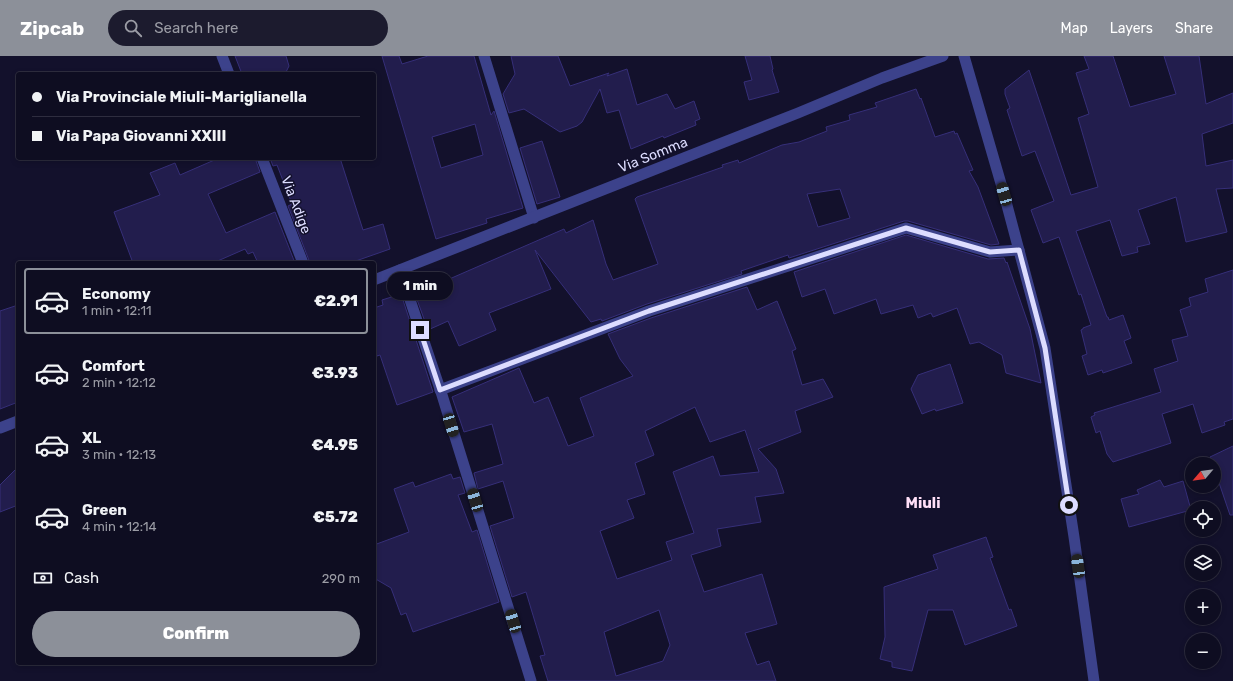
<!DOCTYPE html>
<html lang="en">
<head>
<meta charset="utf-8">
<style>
  body { margin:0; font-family:Rubik,sans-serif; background:#1c1b2e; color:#f1f3f6; height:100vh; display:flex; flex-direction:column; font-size:15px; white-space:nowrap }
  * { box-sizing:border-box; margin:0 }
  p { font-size:13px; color:#9b9ca5 }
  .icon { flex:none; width:22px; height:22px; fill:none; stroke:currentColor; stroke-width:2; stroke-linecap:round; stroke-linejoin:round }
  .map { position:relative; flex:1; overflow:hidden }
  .panel { position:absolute; left:16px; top:205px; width:360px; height:404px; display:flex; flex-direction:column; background:#0e0d21; border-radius:4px; box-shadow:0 2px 6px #0003,0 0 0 1px #2e2d3f }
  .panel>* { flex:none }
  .guide { position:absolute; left:16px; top:16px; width:360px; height:88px; border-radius:4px; box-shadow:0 2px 6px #0003,0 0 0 1px #2e2d3f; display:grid; align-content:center; height:88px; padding:0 16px; background:#0e0d21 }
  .needle { width:26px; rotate:241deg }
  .fabs { position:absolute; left:1185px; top:401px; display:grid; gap:8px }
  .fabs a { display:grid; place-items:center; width:36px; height:36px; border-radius:50%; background:#0e0d21; box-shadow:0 2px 6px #0003,0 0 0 1px #2e2d3f; font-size:20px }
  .end { position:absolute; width:18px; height:18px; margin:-9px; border:5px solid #ddf; background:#111; box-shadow:0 0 0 2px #111 }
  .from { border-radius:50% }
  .bubble { position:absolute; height:28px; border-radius:14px; background:#0e0d21; box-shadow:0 2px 6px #0003,0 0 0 1px #2e2d3f; font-size:13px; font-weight:800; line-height:28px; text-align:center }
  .car { position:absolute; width:12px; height:24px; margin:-12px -6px; border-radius:5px; box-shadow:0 0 3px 1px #0007; background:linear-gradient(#222 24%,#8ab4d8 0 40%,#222 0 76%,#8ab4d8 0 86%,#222 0) }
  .guide b { display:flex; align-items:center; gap:14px; height:38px; font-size:15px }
  .guide b+b { border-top:1px solid #2e2d3f }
  .guide i { width:10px; height:10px; background:#f1f3f6 }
  ul { padding:7px 0 0; list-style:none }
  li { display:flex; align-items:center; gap:12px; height:66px; margin:0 8px 6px; padding:0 8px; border:2px solid transparent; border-radius:4px }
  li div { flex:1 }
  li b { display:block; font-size:15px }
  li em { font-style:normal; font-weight:800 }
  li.current { border-color:#8c9099 }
  li>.icon { width:36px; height:36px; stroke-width:1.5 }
  .pay { display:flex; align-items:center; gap:10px; height:44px; padding:0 16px; font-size:15px }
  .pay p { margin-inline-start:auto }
  .cta { display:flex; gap:8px; margin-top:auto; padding:8px 16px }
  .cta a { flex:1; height:46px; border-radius:24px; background:#8c9099; color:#fff; font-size:16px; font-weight:800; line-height:46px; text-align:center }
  header { display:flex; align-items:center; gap:24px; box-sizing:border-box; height:56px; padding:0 20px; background:#8c9099; color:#fff }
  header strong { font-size:19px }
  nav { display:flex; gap:22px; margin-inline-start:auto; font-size:14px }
  .search { width:280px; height:36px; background:#1c1b2e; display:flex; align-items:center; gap:10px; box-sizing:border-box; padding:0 14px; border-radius:22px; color:#9b9ca5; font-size:15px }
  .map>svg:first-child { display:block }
</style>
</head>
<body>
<header>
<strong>Zipcab</strong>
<div class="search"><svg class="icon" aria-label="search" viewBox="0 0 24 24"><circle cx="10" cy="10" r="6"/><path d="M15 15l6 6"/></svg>Search here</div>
<nav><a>Map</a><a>Layers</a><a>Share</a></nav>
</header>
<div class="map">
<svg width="1233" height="625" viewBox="0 0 1233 625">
  <rect width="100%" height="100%" fill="#13112c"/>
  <g fill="#221d4d" stroke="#362f79" fill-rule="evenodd">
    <path d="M 235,0 L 286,0 L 289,10 L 285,18 L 242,18 Z"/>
    <path d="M 382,0 L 399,0 L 402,8 L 428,0 L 474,0 L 491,59 L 494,55 L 523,152 L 486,163 L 487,167 L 436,183 ZM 475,68 L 483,99 L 441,112 L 432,81 Z"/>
    <path d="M 511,0 L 558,0 L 570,30 L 609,17 L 607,20 L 627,13 L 637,49 L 667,38 L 675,53 L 694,45 L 700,63 L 695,65 L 696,69 L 664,82 L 663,80 L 631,93 L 619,54 L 607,57 L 600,33 L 582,66 L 577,70 L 560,76 L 524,53 L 509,57 L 503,38 L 515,18 Z"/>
    <path d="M 745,0 L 770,0 L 773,13 L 772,14 L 779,36 L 749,44 L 744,26 L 752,24 Z"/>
    <path d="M 1084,0 L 1113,0 L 1130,51 L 1176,38 L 1164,0 L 1199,0 L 1206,48 L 1233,37 L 1233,67 L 1202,78 L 1206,110 L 1233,104 L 1233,132 L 1216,133 L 1227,176 L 1186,186 L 1176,141 L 1138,154 L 1150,188 L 1137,191 L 1138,196 L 1122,200 L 1110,164 L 1076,175 L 1107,261 L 1108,261 L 1109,264 L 1123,259 L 1131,282 L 1124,285 L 1132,307 L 1103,317 L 1102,314 L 1088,319 L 1082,300 L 1087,298 L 1081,274 L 1083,273 L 1083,272 L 1091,269 L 1081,238 L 1079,239 L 1059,181 L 1043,187 L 1031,154 L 1054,145 L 1035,95 L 1022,100 L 1007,54 L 1010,52 L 1005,38 L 1005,33 L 1029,14 L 1071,139 L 1098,131 L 1078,62 L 1089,58 L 1076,17 L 1089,13 Z"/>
    <path d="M 916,33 L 920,43 L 921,42 L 935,81 L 954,75 L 955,78 L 957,77 L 973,114 L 969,115 L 978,131 L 999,188 L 991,189 L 908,165 L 904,165 L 789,202 L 788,199 L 741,215 L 742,218 L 647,248 L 602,265 L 601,263 L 591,266 L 535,194 L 551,233 L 489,257 L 496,274 L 459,290 L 448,265 L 428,274 L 415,238 L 564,173 L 566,177 L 593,164 L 606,208 L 613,224 L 658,208 L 635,143 L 637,141 L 723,111 L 722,109 L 738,104 L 739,107 L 782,89 L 799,86 L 827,75 L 826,71 L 850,64 L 849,59 L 877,51 L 875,47 ZM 840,133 L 850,162 L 818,171 L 807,138 Z"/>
    <path d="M 542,85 L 560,141 L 537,148 L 520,92 Z"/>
    <path d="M 219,102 L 255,102 L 260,116 L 208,138 L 226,177 L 275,156 L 295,207 L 258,207 L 253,196 L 248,198 L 245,193 L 213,207 L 133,207 L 114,156 L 160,139 L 150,117 L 175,107 L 180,119 Z"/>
    <path d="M 270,102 L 340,102 L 363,174 L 383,168 L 390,193 L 350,207 L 310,207 L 288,150 L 292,148 L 277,109 L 273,110 Z"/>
    <path d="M 906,179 L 988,203 L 1004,202 L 1006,207 L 1007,206 L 1030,273 L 1041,327 L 1006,317 L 1002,299 L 979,286 L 970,288 L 957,252 L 933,261 L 931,257 L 918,262 L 913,249 L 881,258 L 876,243 L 834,258 L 825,233 L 802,241 L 794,216 Z"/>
    <path d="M 1233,214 L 1233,363 L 1224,366 L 1225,369 L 1202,377 L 1193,348 L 1162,358 L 1171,387 L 1113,406 L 1107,398 L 1100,375 L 1096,377 L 1091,361 L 1095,359 L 1094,357 L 1161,336 L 1154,313 L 1178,305 L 1172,284 L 1188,280 L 1180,254 L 1191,250 L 1189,242 L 1208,236 L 1205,223 Z"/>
    <path d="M 747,231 L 757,254 L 777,245 L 796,293 L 792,295 L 802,329 L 823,323 L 833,341 L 795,355 L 801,376 L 758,393 L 776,413 L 784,437 L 755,441 L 761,466 L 717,473 L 721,490 L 691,499 L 704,536 L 762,518 L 777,568 L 745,577 L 757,609 L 769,605 L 776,625 L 548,625 L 540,600 L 545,599 L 526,536 L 512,541 L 490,470 L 514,462 L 503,425 L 478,433 L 474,417 L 503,408 L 492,368 L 464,376 L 452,341 L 519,312 L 534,347 L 548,341 L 568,390 L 594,380 L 580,342 L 633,320 L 620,303 L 608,278 L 651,262 ZM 695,351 L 710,386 L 745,374 L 759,416 L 720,420 L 713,400 L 673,416 L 694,477 L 666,486 L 672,504 L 617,523 L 600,475 L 634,462 L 627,444 L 645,438 L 635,407 L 654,399 L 645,375 ZM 659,554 L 670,589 L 663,605 L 616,620 L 604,576 Z"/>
    <path d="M 401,238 L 433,336 L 397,349 L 380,299 L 377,300 L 374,290 L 374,252 L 383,249 L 382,244 Z"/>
    <path d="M 18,249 L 18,346 L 0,353 L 0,255 Z"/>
    <path d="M 950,308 L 963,347 L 936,355 L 935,353 L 922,358 L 911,333 L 918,319 Z"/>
    <path d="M 1233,390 L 1233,459 L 1230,459 L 1214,412 L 1214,408 L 1213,408 L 1210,401 Z"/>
    <path d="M 18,411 L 18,449 L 0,456 L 0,429 Z"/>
    <path d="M 451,418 L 453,423 L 460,421 L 465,437 L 458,439 L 472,476 L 477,474 L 499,546 L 413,576 L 406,557 L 401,559 L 391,532 L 374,522 L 374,489 L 409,476 L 394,433 L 413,426 L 415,431 Z"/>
    <path d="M 1160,424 L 1164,431 L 1183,425 L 1191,454 L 1129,471 L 1121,443 L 1139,438 L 1137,434 Z"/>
    <path d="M 986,481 L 993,501 L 990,502 L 1009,554 L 1011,553 L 1017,570 L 965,589 L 953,554 L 928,554 L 912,615 L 892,611 L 892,606 L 880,603 L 885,581 L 884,531 L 938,513 L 933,499 Z"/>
  </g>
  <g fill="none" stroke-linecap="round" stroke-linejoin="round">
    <g stroke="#3c428b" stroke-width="11">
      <path d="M 222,0 L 229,18"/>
      <path d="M 484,0 L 534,162"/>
      <path d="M 964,0 L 1004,138 L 1045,292 L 1074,481 L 1094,625"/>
      <path d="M 262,102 L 303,207"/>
      <path d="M 400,214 L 442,339 L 531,625"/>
      <path d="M 440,334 L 649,255 L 906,172 L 990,196 L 1019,194"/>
    </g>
    <g stroke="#3c428b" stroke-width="11">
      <path d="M 374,224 L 798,57 L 882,22 L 943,0"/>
      <path d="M 0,372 L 18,365"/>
    </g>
  </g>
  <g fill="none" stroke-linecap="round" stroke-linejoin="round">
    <path stroke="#ddf" stroke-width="5" d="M 420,274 L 440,334 L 649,255 L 906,172 L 990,196 L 1019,194 L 1045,292 L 1069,449"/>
  </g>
  <g text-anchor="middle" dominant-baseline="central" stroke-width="3" stroke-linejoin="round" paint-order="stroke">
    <g font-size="14" fill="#ddf" stroke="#13112c">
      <text transform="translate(653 99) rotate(-22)">Via Somma</text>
      <text transform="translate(296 149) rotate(69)">Via Adige</text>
    </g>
    <g font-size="15" font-weight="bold" fill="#ffdff7" stroke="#13112c">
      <text x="923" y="447">Miuli</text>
    </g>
  </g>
</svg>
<div class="fabs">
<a><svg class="needle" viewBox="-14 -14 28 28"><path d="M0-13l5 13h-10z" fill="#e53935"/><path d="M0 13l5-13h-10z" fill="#9b9ca5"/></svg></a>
<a><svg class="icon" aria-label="locate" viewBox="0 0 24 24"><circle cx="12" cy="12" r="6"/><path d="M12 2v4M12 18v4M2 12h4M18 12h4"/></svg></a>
<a><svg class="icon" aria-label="layers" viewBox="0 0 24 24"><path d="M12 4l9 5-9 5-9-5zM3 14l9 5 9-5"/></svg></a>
<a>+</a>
<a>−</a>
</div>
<i class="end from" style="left:1069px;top:449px"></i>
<i class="end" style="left:420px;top:274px"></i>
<div class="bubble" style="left:387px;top:216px;width:66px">1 min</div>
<i class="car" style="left:1004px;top:138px;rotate:344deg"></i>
<i class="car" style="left:451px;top:369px;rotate:163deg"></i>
<i class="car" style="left:475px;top:444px;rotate:343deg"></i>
<i class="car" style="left:1078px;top:510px;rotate:352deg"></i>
<i class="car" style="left:513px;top:565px;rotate:343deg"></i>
<div class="guide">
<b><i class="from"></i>Via Provinciale Miuli-Mariglianella</b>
<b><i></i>Via Papa Giovanni XXIII</b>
</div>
<section class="panel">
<ul>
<li class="current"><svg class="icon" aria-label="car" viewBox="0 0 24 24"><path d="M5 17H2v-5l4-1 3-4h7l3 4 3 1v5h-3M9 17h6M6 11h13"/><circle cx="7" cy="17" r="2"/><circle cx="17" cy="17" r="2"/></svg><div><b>Economy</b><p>1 min · 12:11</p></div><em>€2.91</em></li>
<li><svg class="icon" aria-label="car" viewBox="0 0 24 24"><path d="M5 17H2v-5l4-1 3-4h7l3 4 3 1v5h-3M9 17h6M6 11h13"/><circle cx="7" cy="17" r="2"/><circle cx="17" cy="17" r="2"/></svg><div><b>Comfort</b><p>2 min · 12:12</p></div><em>€3.93</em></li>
<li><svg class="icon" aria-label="car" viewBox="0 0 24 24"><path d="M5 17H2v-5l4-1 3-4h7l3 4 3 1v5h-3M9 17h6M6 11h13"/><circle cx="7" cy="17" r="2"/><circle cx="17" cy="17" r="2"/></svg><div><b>XL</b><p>3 min · 12:13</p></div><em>€4.95</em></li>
<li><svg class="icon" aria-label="car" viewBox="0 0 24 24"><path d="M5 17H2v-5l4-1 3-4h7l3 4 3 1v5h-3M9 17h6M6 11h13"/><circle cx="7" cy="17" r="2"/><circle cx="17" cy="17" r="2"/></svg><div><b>Green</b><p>4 min · 12:14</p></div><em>€5.72</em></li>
</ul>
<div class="pay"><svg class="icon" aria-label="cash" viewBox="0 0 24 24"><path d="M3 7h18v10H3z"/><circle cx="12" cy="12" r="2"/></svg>Cash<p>290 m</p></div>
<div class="cta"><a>Confirm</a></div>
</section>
</div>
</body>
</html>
